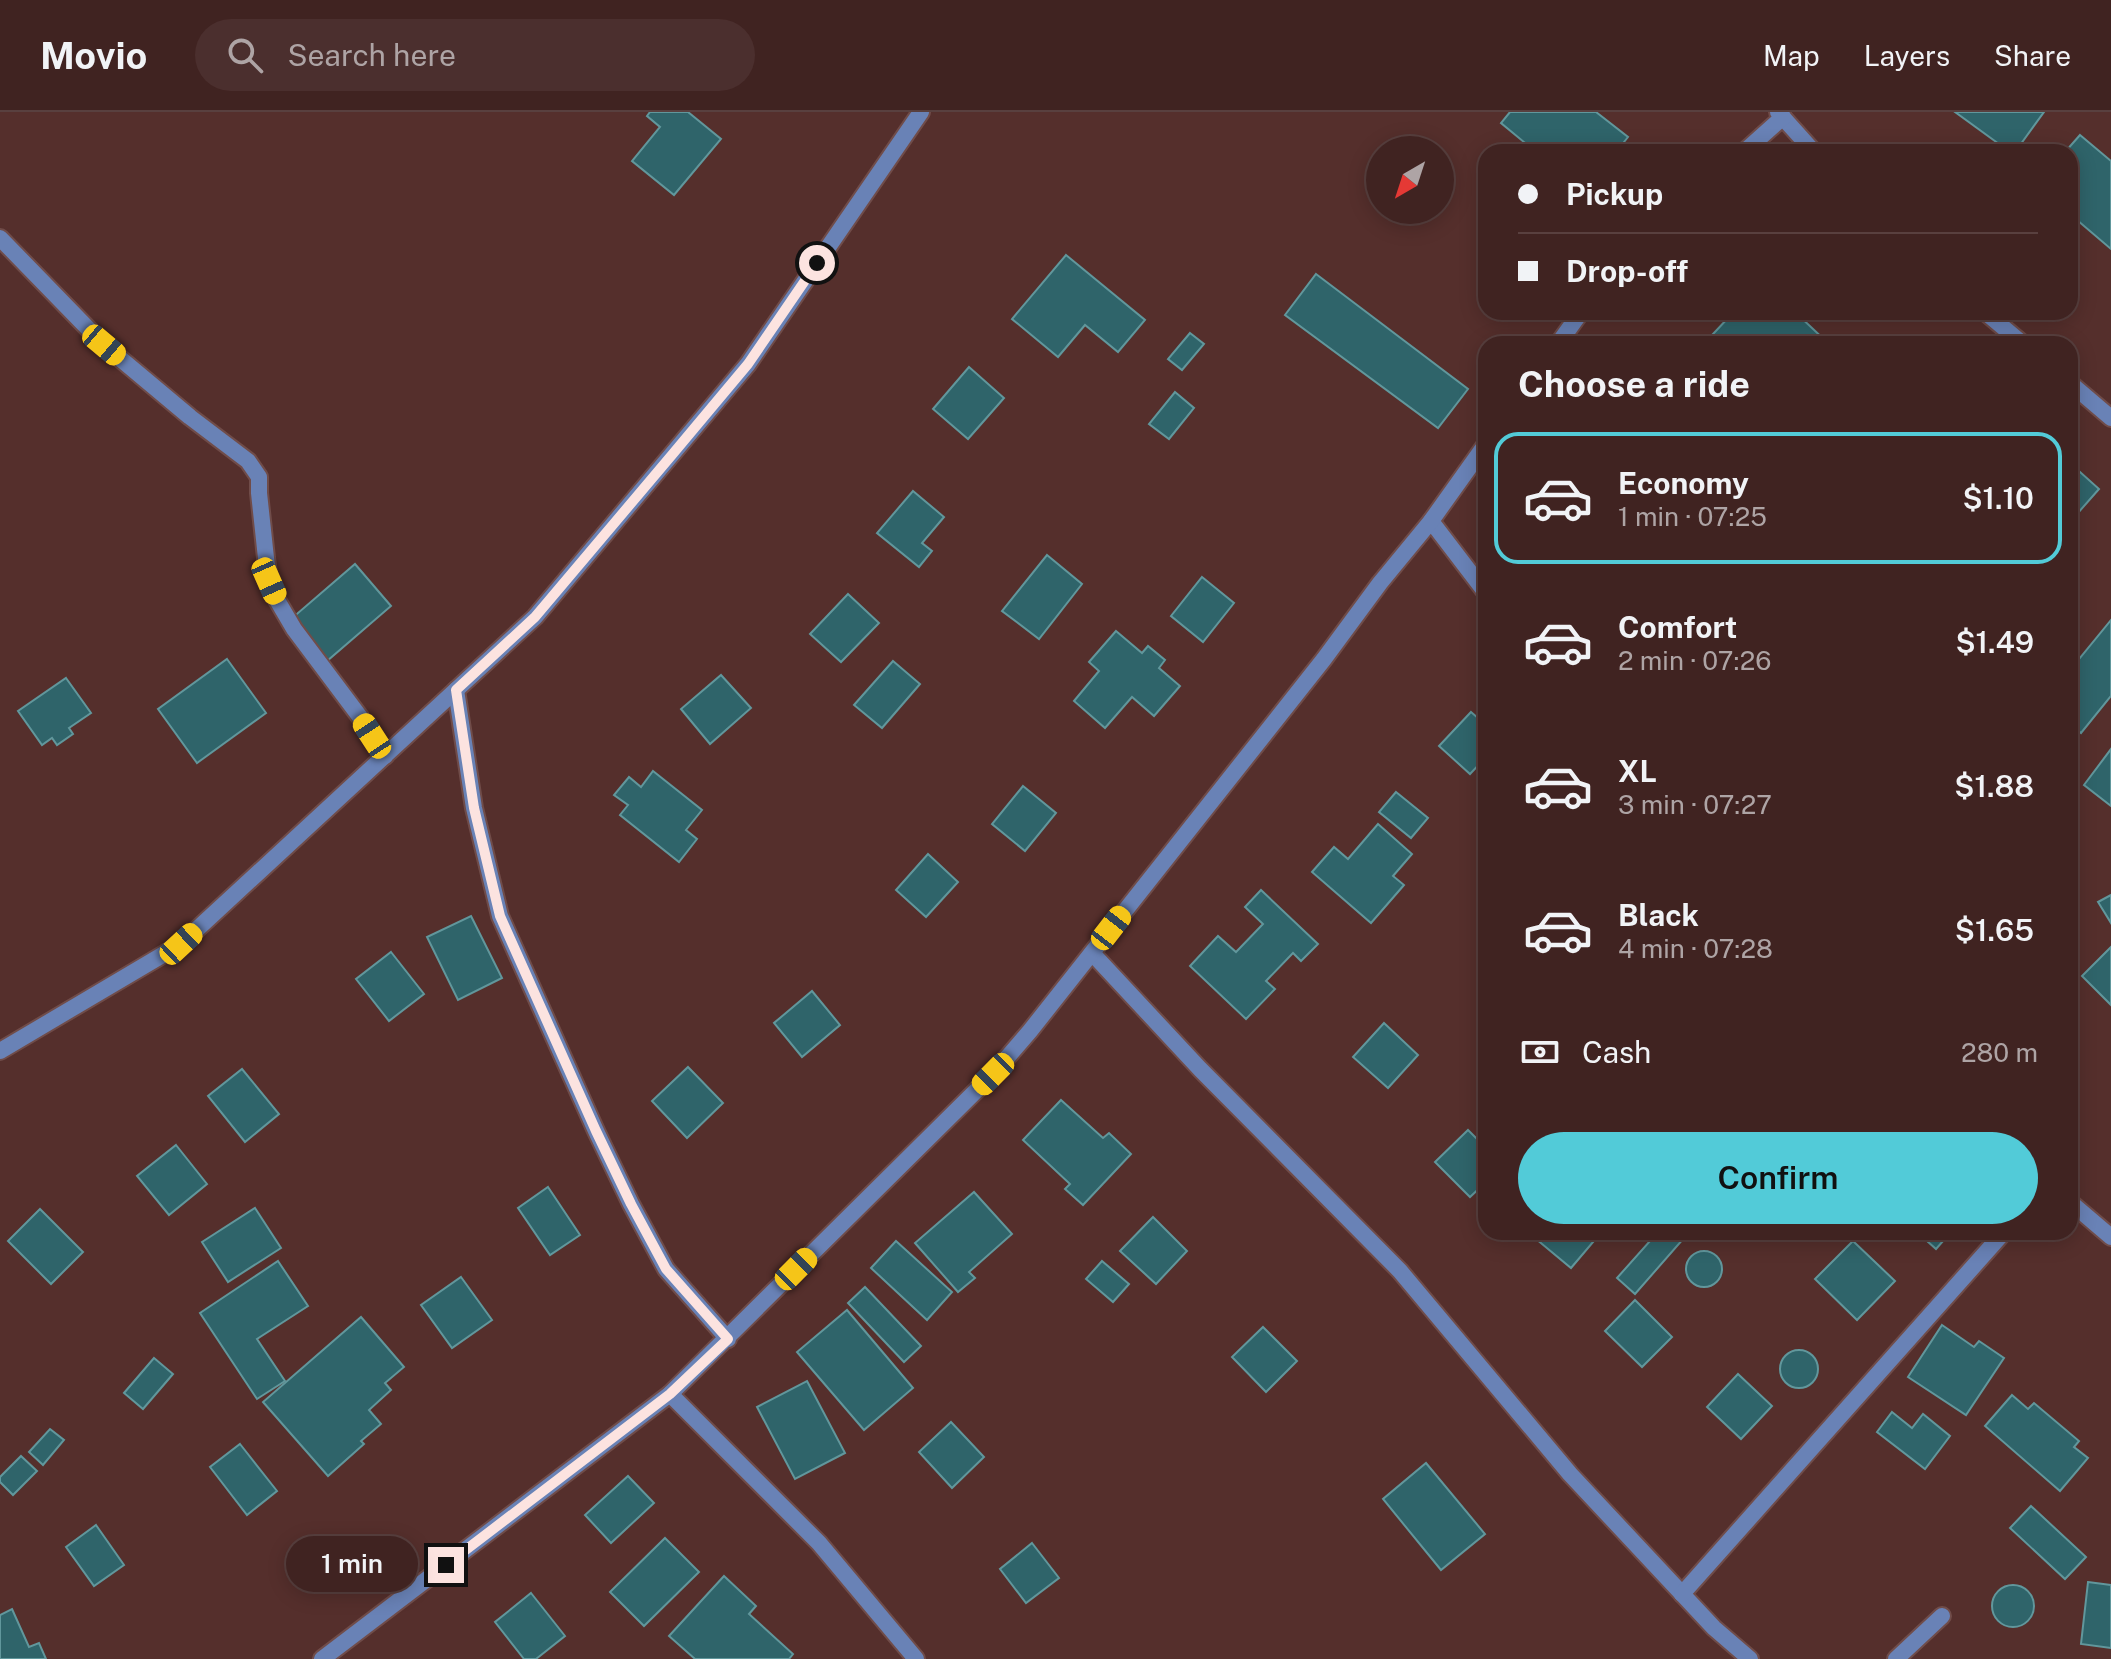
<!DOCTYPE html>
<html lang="en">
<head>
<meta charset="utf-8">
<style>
  body { margin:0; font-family:"Public Sans",sans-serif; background:#4b2f2e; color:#f1f3f6; height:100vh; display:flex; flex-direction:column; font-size:30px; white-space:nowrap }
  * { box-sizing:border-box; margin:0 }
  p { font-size:26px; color:#aea4a5 }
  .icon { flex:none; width:44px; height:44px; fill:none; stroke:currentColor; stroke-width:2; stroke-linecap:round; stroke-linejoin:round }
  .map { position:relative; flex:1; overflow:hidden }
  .side { position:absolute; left:1478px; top:224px; width:600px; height:904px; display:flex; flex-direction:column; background:#402321; border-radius:24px; box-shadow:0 4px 20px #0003,0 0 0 2px #59403f }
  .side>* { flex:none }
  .guide { position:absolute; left:1478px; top:32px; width:600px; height:176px; border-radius:24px; box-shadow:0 4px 20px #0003,0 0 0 2px #59403f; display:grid; align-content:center; height:176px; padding:0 40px; background:#402321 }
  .needle { width:52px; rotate:219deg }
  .controls { position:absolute; left:1366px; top:24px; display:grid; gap:16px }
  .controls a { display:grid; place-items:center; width:88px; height:88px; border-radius:50%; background:#402321; box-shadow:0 4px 20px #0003,0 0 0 2px #59403f; font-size:40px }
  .end { position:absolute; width:36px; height:36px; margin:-18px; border:10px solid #fce3e0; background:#111; box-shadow:0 0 0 4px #111 }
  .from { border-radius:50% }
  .bubble { position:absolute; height:56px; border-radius:28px; background:#402321; box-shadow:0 4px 20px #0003,0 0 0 2px #59403f; font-size:26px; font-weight:600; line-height:56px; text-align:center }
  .car { position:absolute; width:24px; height:48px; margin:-24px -12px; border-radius:10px; box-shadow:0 0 6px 2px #0007; background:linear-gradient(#f5c518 24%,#345 0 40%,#f5c518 0 76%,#345 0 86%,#f5c518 0) }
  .guide b { display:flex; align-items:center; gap:28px; height:76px; font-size:30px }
  .guide b+b { border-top:2px solid #59403f }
  .guide i { width:20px; height:20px; background:#f1f3f6 }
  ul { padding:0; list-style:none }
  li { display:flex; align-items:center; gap:24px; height:132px; margin:0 16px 12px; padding:0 24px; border:4px solid transparent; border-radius:24px }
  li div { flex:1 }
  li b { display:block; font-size:30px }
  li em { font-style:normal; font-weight:600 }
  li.on { border-color:#52cbd8 }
  li>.icon { width:72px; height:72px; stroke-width:1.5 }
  h2 { padding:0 40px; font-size:36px; line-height:96px }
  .pay { display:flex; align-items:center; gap:20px; height:88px; padding:0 40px; font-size:30px }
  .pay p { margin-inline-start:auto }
  .action { display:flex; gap:16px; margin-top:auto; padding:16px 40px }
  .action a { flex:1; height:92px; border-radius:48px; background:#52cbd8; color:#111; font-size:32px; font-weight:600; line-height:92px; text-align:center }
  header { display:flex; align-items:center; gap:48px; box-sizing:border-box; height:112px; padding:0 40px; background:#402321; border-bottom:2px solid #59403f }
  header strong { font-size:38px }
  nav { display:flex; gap:44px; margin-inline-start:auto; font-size:28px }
  .search { width:560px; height:72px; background:#4b2f2e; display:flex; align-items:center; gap:20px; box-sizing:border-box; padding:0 28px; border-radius:44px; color:#aea4a5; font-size:30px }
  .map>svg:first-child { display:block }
</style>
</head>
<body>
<header>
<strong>Movio</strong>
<div class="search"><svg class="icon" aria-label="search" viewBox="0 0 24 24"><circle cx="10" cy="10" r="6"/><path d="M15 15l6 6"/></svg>Search here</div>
<nav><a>Map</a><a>Layers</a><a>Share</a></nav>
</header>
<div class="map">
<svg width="2111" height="1547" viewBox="0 0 2111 1547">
  <rect width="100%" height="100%" fill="#552f2c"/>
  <g fill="#2f646a" stroke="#61979c" stroke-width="2">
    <path d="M 650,0 L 688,0 L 721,27 L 674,83 L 632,49 L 660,15 L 647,4 Z"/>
    <path d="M 1510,0 L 1596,0 L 1628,25 L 1616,40 L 1536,40 L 1501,11 Z"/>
    <path d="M 1955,0 L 2044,0 L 2015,40 L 2010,40 Z"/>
    <path d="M 2080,23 L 2111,49 L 2111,137 L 2070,102 L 2070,40 L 2065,40 Z"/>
    <path d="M 1066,143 L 1145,208 L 1118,240 L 1085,213 L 1058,245 L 1012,207 Z"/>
    <path d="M 1316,162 L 1468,277 L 1438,316 L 1285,203 Z"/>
    <path d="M 1723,200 L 1795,200 L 1829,232 L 1723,232 L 1713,222 L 1729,205 Z"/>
    <path d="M 1190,221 L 1204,232 L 1182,258 L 1168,247 Z"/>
    <path d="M 969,255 L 1004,286 L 968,327 L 933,297 Z"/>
    <path d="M 1175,280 L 1194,296 L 1169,327 L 1149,312 Z"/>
    <path d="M 2070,351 L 2099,377 L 2070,410 Z"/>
    <path d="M 913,379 L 944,405 L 922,431 L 932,439 L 919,455 L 877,421 Z"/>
    <path d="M 1047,443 L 1082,472 L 1039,527 L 1002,499 Z"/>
    <path d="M 355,452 L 391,494 L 327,549 L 291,507 Z"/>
    <path d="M 1202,465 L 1234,491 L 1203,530 L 1171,504 Z"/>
    <path d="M 848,482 L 879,511 L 841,550 L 810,522 Z"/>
    <path d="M 2111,508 L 2111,584 L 2081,621 L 2070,612 L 2070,558 Z"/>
    <path d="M 1116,519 L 1142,541 L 1148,534 L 1165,548 L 1159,556 L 1180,574 L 1154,604 L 1132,585 L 1105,616 L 1074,589 L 1099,559 L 1089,550 Z"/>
    <path d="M 227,547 L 266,601 L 197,651 L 158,597 Z"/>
    <path d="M 893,549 L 920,572 L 882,616 L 854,593 Z"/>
    <path d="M 721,563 L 751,596 L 710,632 L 681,597 Z"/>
    <path d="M 66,566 L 91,601 L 69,616 L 73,622 L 57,633 L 52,626 L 42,633 L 18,599 Z"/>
    <path d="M 1471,600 L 1486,613 L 1486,645 L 1470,662 L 1439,634 Z"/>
    <path d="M 2111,637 L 2111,694 L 2084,673 Z"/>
    <path d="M 653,659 L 702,698 L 686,718 L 697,727 L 679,750 L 620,703 L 628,693 L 614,683 L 629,665 L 641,675 Z"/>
    <path d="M 1023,674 L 1056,701 L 1025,739 L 992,712 Z"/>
    <path d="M 1396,680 L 1428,706 L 1411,726 L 1379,700 Z"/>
    <path d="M 1378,712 L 1412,742 L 1393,764 L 1404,773 L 1371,811 L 1312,760 L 1334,735 L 1348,747 Z"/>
    <path d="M 928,742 L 958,770 L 926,805 L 896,778 Z"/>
    <path d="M 1261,778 L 1318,832 L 1301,849 L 1293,841 L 1266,869 L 1275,877 L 1246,907 L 1190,854 L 1218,824 L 1236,840 L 1263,812 L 1245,795 Z"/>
    <path d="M 2111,783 L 2111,811 L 2098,790 Z"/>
    <path d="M 471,804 L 502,866 L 458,888 L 427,825 Z"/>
    <path d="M 2111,835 L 2111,893 L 2082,864 Z"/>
    <path d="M 391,840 L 424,882 L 389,909 L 356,867 Z"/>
    <path d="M 812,879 L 840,913 L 802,945 L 774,911 Z"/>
    <path d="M 1384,911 L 1418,943 L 1388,976 L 1353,945 Z"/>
    <path d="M 688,955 L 723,991 L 687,1026 L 652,989 Z"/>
    <path d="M 242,957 L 279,1002 L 245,1030 L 208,984 Z"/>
    <path d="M 1061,988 L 1103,1026 L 1109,1021 L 1131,1042 L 1083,1093 L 1065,1077 L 1070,1072 L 1023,1028 Z"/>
    <path d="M 1468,1018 L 1486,1036 L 1486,1070 L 1470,1085 L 1435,1050 Z"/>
    <path d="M 176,1033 L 207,1072 L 169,1103 L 137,1064 Z"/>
    <path d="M 548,1075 L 580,1123 L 550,1143 L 518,1096 Z"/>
    <path d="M 974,1080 L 1012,1122 L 969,1160 L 975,1166 L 958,1180 L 915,1131 Z"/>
    <path d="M 255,1096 L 281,1136 L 228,1170 L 202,1130 Z"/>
    <path d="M 40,1097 L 83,1140 L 51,1172 L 8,1129 Z"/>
    <path d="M 1153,1105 L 1187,1139 L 1156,1172 L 1120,1139 Z"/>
    <path d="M 1532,1120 L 1596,1120 L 1599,1123 L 1571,1156 L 1530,1122 Z"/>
    <path d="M 1658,1120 L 1678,1120 L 1684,1126 L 1635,1182 L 1617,1166 Z"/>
    <path d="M 1917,1120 L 1951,1120 L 1936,1137 Z"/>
    <path d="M 896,1129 L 952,1180 L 927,1208 L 871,1156 Z"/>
    <path d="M 1853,1129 L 1895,1169 L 1857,1208 L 1815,1167 Z"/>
    <circle cx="1704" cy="1157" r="18"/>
    <path d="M 278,1149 L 308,1194 L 257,1227 L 285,1269 L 257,1287 L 200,1201 Z"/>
    <path d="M 1102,1149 L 1129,1172 L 1113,1190 L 1086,1167 Z"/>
    <path d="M 461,1165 L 492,1208 L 452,1236 L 421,1193 Z"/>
    <path d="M 865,1175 L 921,1234 L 904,1250 L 848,1191 Z"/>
    <path d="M 1635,1188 L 1672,1225 L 1642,1255 L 1605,1219 Z"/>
    <path d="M 847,1198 L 913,1276 L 864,1318 L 797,1240 Z"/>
    <path d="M 361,1205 L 404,1255 L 385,1271 L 391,1278 L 369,1298 L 381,1312 L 361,1329 L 364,1332 L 328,1364 L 263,1290 Z"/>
    <path d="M 1942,1213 L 1974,1235 L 1979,1229 L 2004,1246 L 1966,1303 L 1908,1265 Z"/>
    <path d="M 1263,1215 L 1297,1249 L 1266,1280 L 1232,1245 Z"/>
    <circle cx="1799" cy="1257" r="19"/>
    <path d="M 154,1246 L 173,1262 L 143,1297 L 124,1281 Z"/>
    <path d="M 1738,1262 L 1772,1294 L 1741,1327 L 1707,1295 Z"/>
    <path d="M 807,1269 L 845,1341 L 795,1367 L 757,1295 Z"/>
    <path d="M 2012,1283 L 2028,1297 L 2034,1291 L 2079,1329 L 2074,1335 L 2088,1346 L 2060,1379 L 1985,1314 Z"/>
    <path d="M 1892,1300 L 1912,1316 L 1923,1302 L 1950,1324 L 1925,1357 L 1877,1320 Z"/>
    <path d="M 951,1310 L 984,1345 L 952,1376 L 919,1340 Z"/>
    <path d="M 50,1317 L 64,1328 L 43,1353 L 29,1340 Z"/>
    <path d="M 240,1332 L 277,1379 L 247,1403 L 210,1355 Z"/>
    <path d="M 21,1344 L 37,1359 L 13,1383 L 0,1370 L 0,1365 Z"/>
    <path d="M 1426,1351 L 1485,1422 L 1441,1458 L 1383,1387 Z"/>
    <path d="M 628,1364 L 654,1391 L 611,1431 L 585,1403 Z"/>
    <path d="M 2031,1394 L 2086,1445 L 2065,1467 L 2010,1416 Z"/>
    <path d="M 96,1413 L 124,1453 L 94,1474 L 66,1435 Z"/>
    <path d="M 665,1426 L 699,1460 L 644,1514 L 610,1480 Z"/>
    <path d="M 1032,1431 L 1059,1466 L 1026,1491 L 1000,1457 Z"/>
    <path d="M 724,1464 L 756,1494 L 749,1502 L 793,1542 L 789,1547 L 695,1547 L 669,1524 Z"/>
    <path d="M 2088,1470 L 2111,1473 L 2111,1536 L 2081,1532 Z"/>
    <circle cx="2013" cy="1494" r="21"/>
    <path d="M 531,1481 L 565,1524 L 536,1547 L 524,1547 L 495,1510 Z"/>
    <path d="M 12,1497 L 29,1535 L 39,1531 L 46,1547 L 0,1547 L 0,1503 Z"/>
  </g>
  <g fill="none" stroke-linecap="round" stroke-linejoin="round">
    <defs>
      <g id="street">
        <path d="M 1778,0 L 1814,40"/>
        <path d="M 1744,40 L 1783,5"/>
        <path d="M 0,126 L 104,233 L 190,305 L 248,349 L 259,365 L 259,381 L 266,446 L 269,469 L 277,488 L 294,517 L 360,605 L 385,644"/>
        <path d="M 1985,200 L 2023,232"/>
        <path d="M 1558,232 L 1581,200"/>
        <path d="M 2070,271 L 2111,306"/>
        <path d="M 1431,409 L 1486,481"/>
        <path d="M 456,578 L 474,696 L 500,804 L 596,1019 L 631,1092 L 666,1157 L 728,1227"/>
        <path d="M 1092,841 L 1200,957 L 1400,1159 L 1570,1362 L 1714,1516 L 1750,1547"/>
        <path d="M 0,939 L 181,832 L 535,505 L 748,252 L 921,0"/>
        <path d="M 2070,1090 L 2111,1125"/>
        <path d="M 670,1282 L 819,1431 L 916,1547"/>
        <path d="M 1682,1482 L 2004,1120"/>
        <path d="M 322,1547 L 670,1282 L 993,962 L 1030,919 L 1324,547 L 1380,471 L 1431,409 L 1486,332"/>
        <path d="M 1896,1547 L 1942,1504"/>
      </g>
    </defs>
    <use href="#street" stroke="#704c49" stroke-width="20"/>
    <use href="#street" stroke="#6982b6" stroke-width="16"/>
  </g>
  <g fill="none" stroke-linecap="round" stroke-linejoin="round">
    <path stroke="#fce3e0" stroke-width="10" d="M 446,1453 L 670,1282 L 728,1227 L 666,1157 L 631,1092 L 596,1019 L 500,804 L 474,696 L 456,578 L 535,505 L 671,344 L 748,252 L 817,151"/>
  </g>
</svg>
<div class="controls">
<a><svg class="needle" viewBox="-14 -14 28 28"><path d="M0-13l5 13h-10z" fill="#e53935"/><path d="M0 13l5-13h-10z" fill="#aea4a5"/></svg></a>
</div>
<i class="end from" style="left:817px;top:151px"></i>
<i class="end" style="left:446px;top:1453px"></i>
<div class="bubble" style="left:286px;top:1424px;width:132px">1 min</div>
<i class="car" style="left:104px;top:233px;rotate:130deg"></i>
<i class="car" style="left:269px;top:469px;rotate:156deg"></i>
<i class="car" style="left:372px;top:624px;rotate:327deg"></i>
<i class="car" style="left:1111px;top:816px;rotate:38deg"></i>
<i class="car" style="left:181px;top:832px;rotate:47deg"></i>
<i class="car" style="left:993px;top:962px;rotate:225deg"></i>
<i class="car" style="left:796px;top:1157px;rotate:45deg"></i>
<div class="guide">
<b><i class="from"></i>Pickup</b>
<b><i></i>Drop-off</b>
</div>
<section class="side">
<h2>Choose a ride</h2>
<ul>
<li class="on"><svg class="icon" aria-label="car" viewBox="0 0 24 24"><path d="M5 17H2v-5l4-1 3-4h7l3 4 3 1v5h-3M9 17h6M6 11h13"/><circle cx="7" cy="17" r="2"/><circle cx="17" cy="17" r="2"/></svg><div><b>Economy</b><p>1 min · 07:25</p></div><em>$1.10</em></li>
<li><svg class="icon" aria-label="car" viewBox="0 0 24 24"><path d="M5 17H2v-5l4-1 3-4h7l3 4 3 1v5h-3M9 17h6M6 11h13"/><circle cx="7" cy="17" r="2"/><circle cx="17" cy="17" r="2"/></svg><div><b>Comfort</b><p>2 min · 07:26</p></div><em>$1.49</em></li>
<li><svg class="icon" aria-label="car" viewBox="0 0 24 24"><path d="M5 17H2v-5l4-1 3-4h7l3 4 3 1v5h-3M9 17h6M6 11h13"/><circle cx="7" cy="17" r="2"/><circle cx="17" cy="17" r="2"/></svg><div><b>XL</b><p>3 min · 07:27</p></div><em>$1.88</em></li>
<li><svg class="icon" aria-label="car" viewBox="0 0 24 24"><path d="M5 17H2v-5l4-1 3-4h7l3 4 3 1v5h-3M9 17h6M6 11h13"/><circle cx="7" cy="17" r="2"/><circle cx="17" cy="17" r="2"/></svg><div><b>Black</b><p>4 min · 07:28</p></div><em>$1.65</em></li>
</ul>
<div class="pay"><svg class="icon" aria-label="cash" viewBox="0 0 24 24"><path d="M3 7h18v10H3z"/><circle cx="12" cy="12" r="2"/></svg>Cash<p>280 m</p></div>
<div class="action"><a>Confirm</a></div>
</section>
</div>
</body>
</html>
